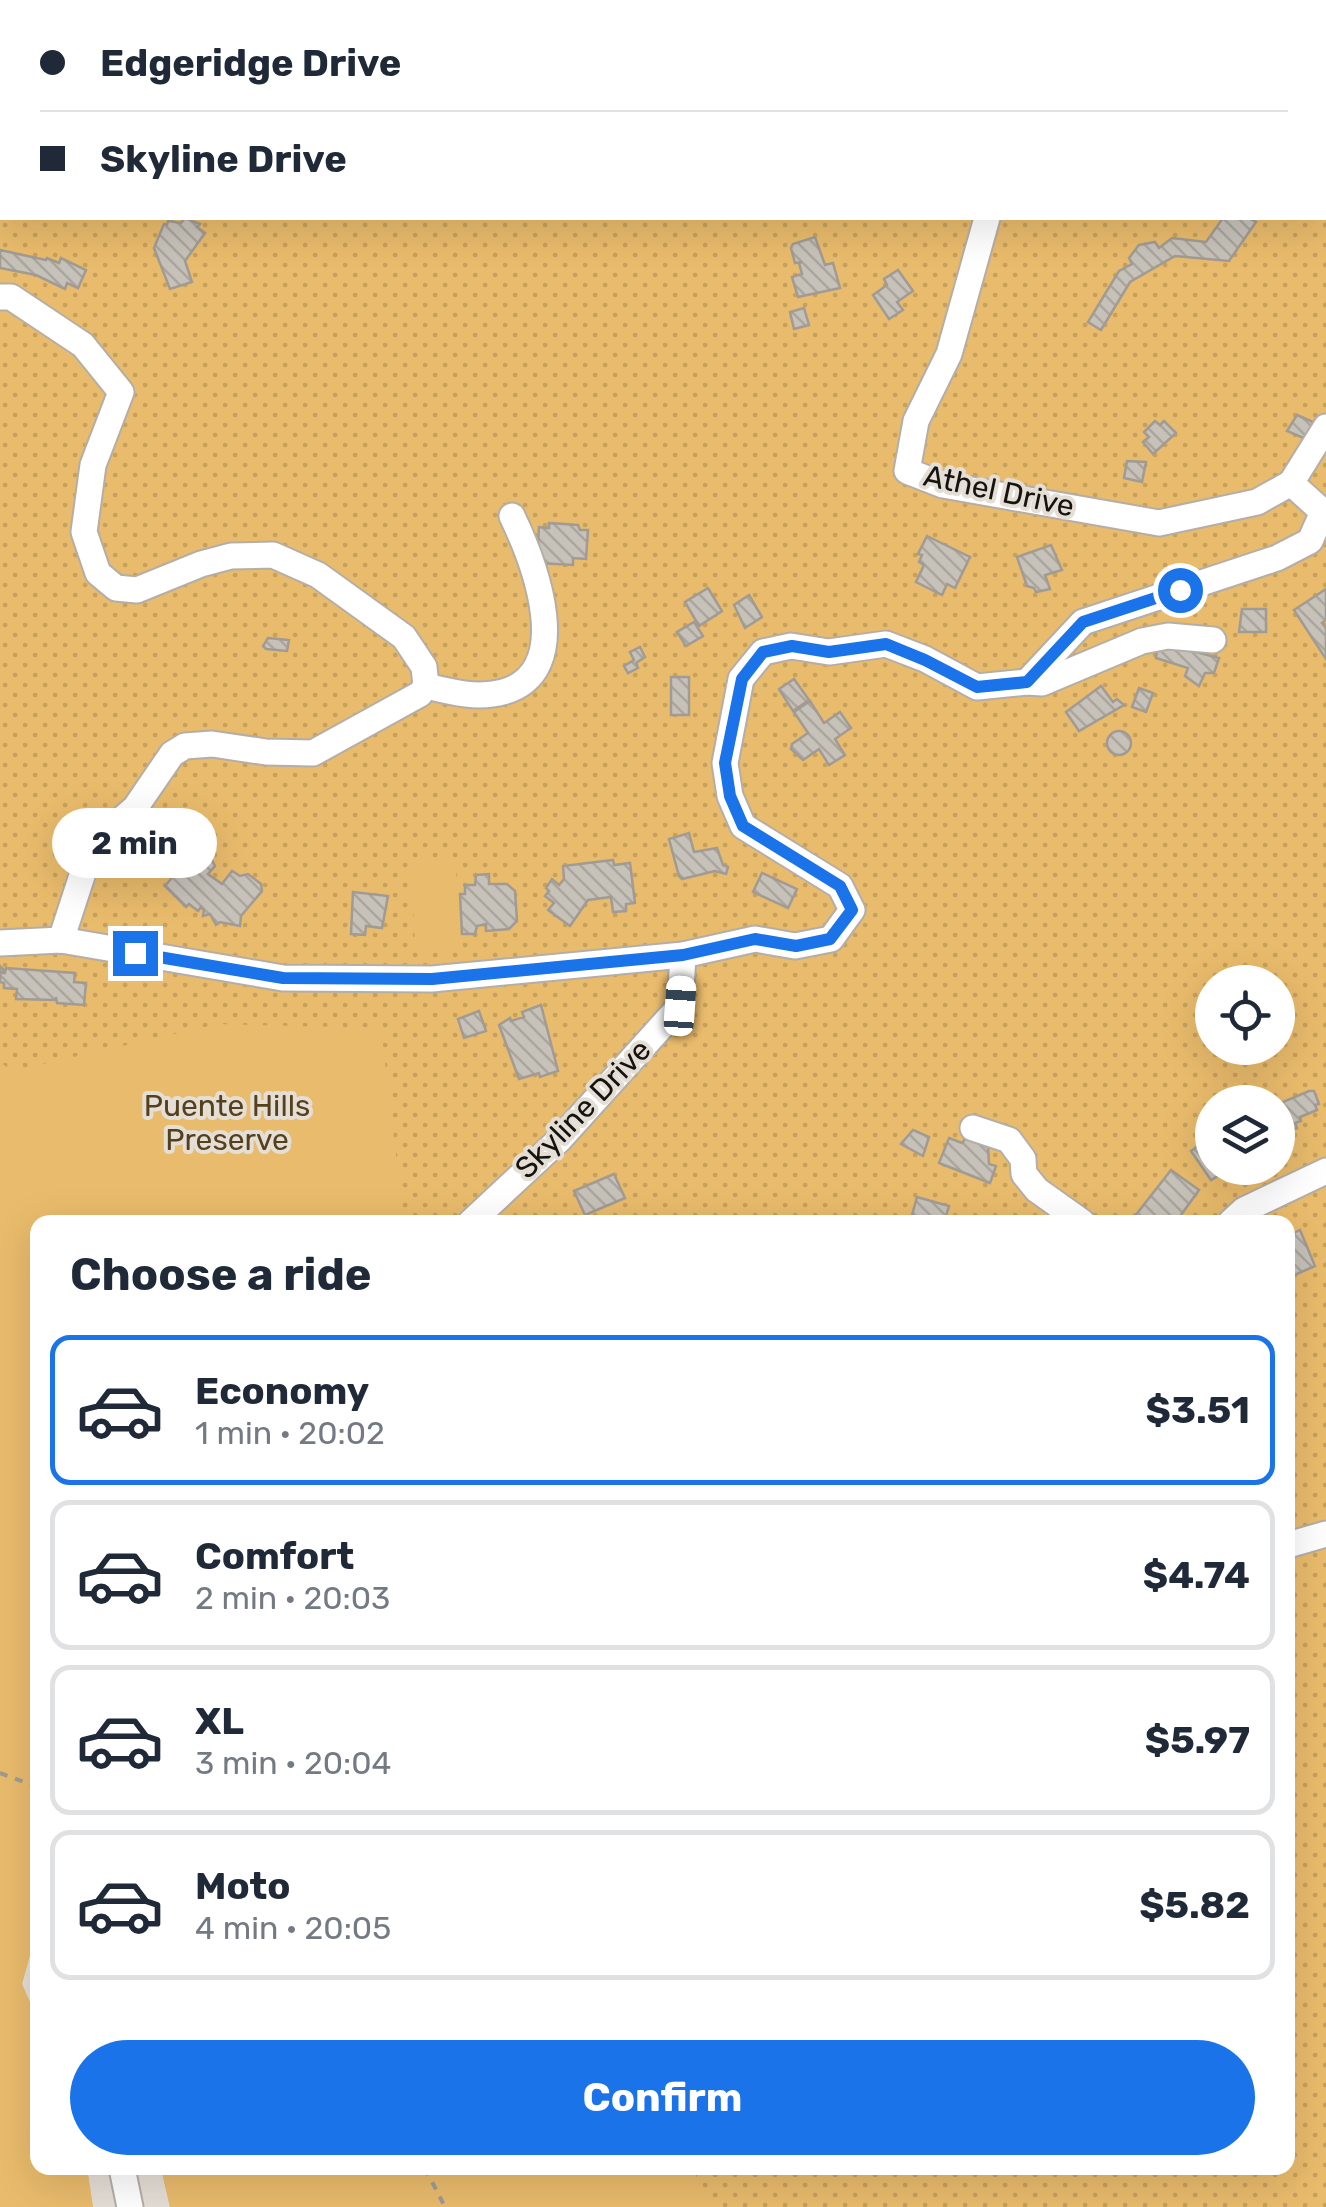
<!DOCTYPE html>
<html lang="en">
<head>
<meta charset="utf-8">
<style>
  body { margin:0; font-family:Rubik,sans-serif; background:#f6f6f7; color:#1f2937; height:100vh; display:flex; flex-direction:column; font-size:38px; white-space:nowrap }
  * { box-sizing:border-box; margin:0 }
  p { font-size:32px; color:#747a83 }
  .icon { flex:none; width:55px; height:55px; fill:none; stroke:currentColor; stroke-width:2; stroke-linecap:round; stroke-linejoin:round }
  .map { position:relative; flex:1; overflow:hidden }
  .panel { position:absolute; left:30px; top:1215px; width:1265px; height:960px; display:flex; flex-direction:column; background:#fff; border-radius:20px; box-shadow:0 10px 40px #0002 }
  .panel>* { flex:none }
  .top-card { position:absolute; left:0px; top:0px; width:1328px; height:220px; box-shadow:0 10px 40px #0002; display:grid; align-content:center; height:220px; padding:0 40px; background:#fff }
  .fabs { position:absolute; left:1195px; top:965px; display:grid; gap:20px }
  .fabs a { display:grid; place-items:center; width:100px; height:100px; border-radius:50%; background:#fff; box-shadow:0 10px 40px #0002; font-size:50px }
  .end { position:absolute; width:45px; height:45px; margin:-22px; border:12px solid #1a73e8; background:#fff; box-shadow:0 0 0 5px #fff }
  .from { border-radius:50% }
  .bubble { position:absolute; height:70px; border-radius:35px; background:#fff; box-shadow:0 10px 40px #0002; font-size:32px; font-weight:700; line-height:70px; text-align:center }
  .car { position:absolute; width:30px; height:60px; margin:-30px -15px; border-radius:12px; box-shadow:0 0 8px 2px #0007; background:linear-gradient(#fff 24%,#345 0 40%,#fff 0 76%,#345 0 86%,#fff 0) }
  .top-card b { display:flex; align-items:center; gap:35px; height:95px; font-size:38px }
  .top-card b+b { border-top:2px solid #e0e1e3 }
  .top-card i { width:25px; height:25px; background:#1f2937 }
  ul { padding:0; list-style:none }
  li { display:flex; align-items:center; gap:30px; height:150px; margin:0 20px 15px; padding:0 20px; border:5px solid #e0e1e3; border-radius:20px }
  li div { flex:1 }
  li b { display:block; font-size:38px }
  li em { font-style:normal; font-weight:700 }
  li.active { border-color:#1a73e8 }
  li>.icon { width:90px; height:90px; stroke-width:1.5 }
  h2 { padding:0 40px; font-size:45px; line-height:120px }
  .cta { display:flex; gap:20px; margin-top:auto; padding:20px 40px }
  .cta a { flex:1; height:115px; border-radius:60px; background:#1a73e8; color:#fff; font-size:40px; font-weight:700; line-height:115px; text-align:center }
  .map>svg:first-child { display:block }
</style>
</head>
<body>
<div class="map">
<svg width="1326" height="2207" viewBox="0 0 1326 2207">
  <defs>
    <pattern id="grass-dots" width="8" height="8" patternUnits="userSpaceOnUse" patternTransform="scale(2.5)"><rect width="8" height="8" fill="#e9bb6c"/><path d="M2 2h.1M6 6h.1" fill="none" stroke="#c7a05c" stroke-width="1.8" stroke-linecap="round"/></pattern>
    <pattern id="building-back-hatch" width="6" height="6" patternUnits="userSpaceOnUse" patternTransform="scale(2.5)"><rect width="6" height="6" fill="#c7c2b9"/><path d="M-1 5l2 2M0 0l6 6M5-1l2 2" fill="none" stroke="#aaa69e"/></pattern>
  </defs>
  <rect width="100%" height="100%" fill="#e4ded5"/>
  <path fill="url(#grass-dots)" fill-rule="evenodd" d="M 0,0 L 1326,0 L 1326,2207 L 170,2207 L 161,2168 L 1288,2168 L 1288,1222 L 38,1222 L 38,1925 L 22,1984 L 37,2019 L 38,2168 L 87,2168 L 93,2207 L 0,2207 ZM 2,2 L 1325,2 L 1325,218 L 2,218 ZM 1212,982 L 1278,982 L 1278,1048 L 1212,1048 ZM 1212,1102 L 1278,1102 L 1278,1168 L 1212,1168 Z"/>
  <g fill="#e9bb6c">
    <path d="M 448,859 L 456,868 L 460,944 L 454,951 L 422,952 L 415,944 L 411,869 L 420,860 Z"/>
    <path d="M 218,1024 L 381,1028 L 404,1222 L 38,1222 L 38,1925 L 22,1984 L 37,2019 L 38,2168 L 87,2168 L 93,2207 L 0,2207 L 0,1062 L 12,1071 Z"/>
    <path d="M 161,2168 L 692,2168 L 711,2207 L 170,2207 Z"/>
  </g>
  <g fill="url(#building-back-hatch)" stroke="#a19b93" stroke-width="2.5">
    <path d="M 185,218 L 200,224 L 197,227 L 205,233 L 185,261 L 192,282 L 170,289 L 154,248 L 164,224 L 167,225 L 168,221 L 181,223 Z"/>
    <path d="M 1223,218 L 1249,218 L 1256,222 L 1229,261 L 1175,256 L 1130,282 L 1101,330 L 1088,322 L 1119,271 L 1132,264 L 1129,258 L 1139,245 L 1155,242 L 1159,248 L 1172,238 L 1206,242 Z"/>
    <path d="M 815,237 L 825,265 L 833,263 L 840,288 L 798,297 L 792,277 L 802,274 L 799,263 L 802,262 L 795,263 L 791,248 L 793,244 Z"/>
    <path d="M 0,250 L 46,260 L 47,258 L 59,263 L 61,258 L 86,270 L 78,288 L 67,283 L 65,289 L 36,275 L 0,268 Z"/>
    <path d="M 898,270 L 913,291 L 897,302 L 903,310 L 889,319 L 873,295 L 887,285 L 884,279 Z"/>
    <path d="M 804,308 L 809,325 L 794,329 L 790,312 Z"/>
    <path d="M 1297,415 L 1313,422 L 1306,439 L 1287,431 Z"/>
    <path d="M 1155,421 L 1160,425 L 1164,421 L 1176,433 L 1153,454 L 1143,442 L 1149,437 L 1144,432 Z"/>
    <path d="M 1127,461 L 1146,462 L 1142,482 L 1124,478 Z"/>
    <path d="M 549,523 L 578,525 L 580,530 L 588,530 L 586,559 L 573,558 L 573,565 L 539,563 L 537,559 L 539,527 L 549,528 Z"/>
    <path d="M 927,536 L 970,557 L 955,588 L 947,584 L 942,595 L 916,582 L 924,565 L 919,562 L 922,555 L 918,554 Z"/>
    <path d="M 1051,545 L 1062,570 L 1045,575 L 1050,589 L 1036,592 L 1034,588 L 1027,586 L 1017,557 Z"/>
    <path d="M 708,588 L 722,611 L 699,626 L 685,602 Z"/>
    <path d="M 1326,589 L 1326,620 L 1322,623 L 1326,628 L 1326,659 L 1294,610 Z"/>
    <path d="M 749,595 L 762,617 L 745,628 L 734,605 Z"/>
    <path d="M 1242,609 L 1266,609 L 1266,632 L 1239,632 Z"/>
    <path d="M 694,622 L 703,636 L 686,646 L 677,632 Z"/>
    <path d="M 268,638 L 289,640 L 287,651 L 266,649 L 263,646 Z"/>
    <path d="M 1158,642 L 1219,658 L 1214,673 L 1205,673 L 1199,686 L 1185,676 L 1188,668 L 1156,658 Z"/>
    <path d="M 640,647 L 645,657 L 636,663 L 638,668 L 628,673 L 624,666 L 634,660 L 630,652 Z"/>
    <rect x="671" y="677" width="18" height="38"/>
    <path d="M 794,679 L 809,700 L 793,711 L 779,689 Z"/>
    <path d="M 1101,686 L 1113,702 L 1117,699 L 1124,705 L 1079,731 L 1066,712 Z"/>
    <path d="M 1139,688 L 1153,693 L 1146,712 L 1132,707 Z"/>
    <path d="M 810,701 L 824,723 L 840,712 L 851,728 L 835,739 L 845,755 L 829,765 L 819,749 L 803,760 L 791,749 L 792,744 L 808,733 L 794,712 Z"/>
    <circle cx="1119" cy="743" r="12"/>
    <path d="M 689,833 L 694,852 L 717,848 L 723,865 L 728,867 L 726,874 L 715,871 L 682,879 L 679,876 L 669,839 Z"/>
    <path d="M 200,855 L 211,858 L 215,866 L 208,874 L 222,884 L 232,871 L 240,876 L 248,874 L 261,884 L 262,891 L 241,916 L 240,926 L 220,922 L 216,925 L 210,914 L 203,916 L 204,910 L 201,907 L 198,911 L 189,904 L 186,907 L 165,886 L 177,872 L 182,876 Z"/>
    <path d="M 613,860 L 614,865 L 630,863 L 635,903 L 626,904 L 626,911 L 613,912 L 611,897 L 588,900 L 570,926 L 548,910 L 554,903 L 545,896 L 549,891 L 546,888 L 552,879 L 559,885 L 564,879 L 563,866 Z"/>
    <path d="M 762,873 L 797,889 L 788,908 L 753,892 Z"/>
    <path d="M 489,874 L 489,884 L 507,884 L 515,891 L 517,921 L 509,929 L 486,931 L 486,924 L 477,926 L 475,934 L 462,934 L 460,894 L 465,894 L 465,885 L 475,885 L 476,875 Z"/>
    <path d="M 353,892 L 388,896 L 382,928 L 366,926 L 365,935 L 351,934 Z"/>
    <path d="M 0,966 L 4,970 L 1,973 L 5,973 L 6,968 L 75,973 L 74,982 L 86,983 L 84,1005 L 57,1003 L 56,997 L 56,1000 L 16,999 L 17,989 L 4,988 L 4,983 L 0,982 Z"/>
    <path d="M 541,1005 L 558,1071 L 540,1077 L 539,1073 L 519,1079 L 499,1025 L 510,1018 L 511,1021 L 524,1017 L 522,1012 Z"/>
    <path d="M 479,1011 L 486,1031 L 464,1038 L 458,1019 Z"/>
    <path d="M 1309,1091 L 1314,1091 L 1319,1104 L 1315,1105 L 1317,1110 L 1300,1117 L 1301,1121 L 1295,1123 L 1297,1128 L 1278,1137 L 1278,1104 Z"/>
    <path d="M 913,1130 L 929,1137 L 923,1156 L 901,1144 Z"/>
    <path d="M 1212,1132 L 1212,1168 L 1231,1168 L 1211,1180 L 1191,1151 L 1199,1145 L 1197,1142 Z"/>
    <path d="M 949,1138 L 962,1143 L 966,1138 L 988,1147 L 989,1164 L 996,1166 L 990,1183 L 939,1163 Z"/>
    <path d="M 1171,1170 L 1199,1190 L 1176,1222 L 1143,1222 L 1135,1216 Z"/>
    <path d="M 614,1174 L 625,1198 L 585,1215 L 574,1191 Z"/>
    <path d="M 917,1197 L 949,1206 L 944,1222 L 929,1222 L 912,1215 Z"/>
    <path d="M 1300,1230 L 1315,1266 L 1290,1277 L 1288,1275 L 1288,1236 Z"/>
  </g>
  <g fill="none" stroke-linecap="round" stroke-linejoin="round">
    <defs>
      <g id="minor">
        <path d="M 460,0 L 462,2"/>
        <path d="M 851,0 L 856,2"/>
        <path d="M 925,0 L 935,2"/>
        <path d="M 322,2 L 323,0"/>
        <path d="M 512,2 L 513,0"/>
        <path d="M 0,187 L 2,187"/>
        <path d="M 987,218 L 949,354 L 916,421 L 907,471 L 943,485 L 1159,523 L 1257,502 L 1291,483"/>
        <path d="M 0,297 L 11,297 L 83,345 L 121,392 L 93,465 L 84,532 L 98,573 L 116,588 L 137,590 L 201,564 L 231,556 L 273,555 L 318,575 L 404,637 L 424,667 L 426,686 L 420,694 L 313,753 L 266,752 L 212,744 L 185,746 L 172,754 L 135,808 L 92,845 L 61,940"/>
        <path d="M 1027,682 L 1042,683 L 1142,641 L 1168,636 L 1213,640"/>
        <path d="M 426,686 C 451,692 477,699 503,692 C 577,672 534,562 512,516"/>
        <path d="M 0,943 L 61,940 L 283,978 L 432,979 L 683,955 L 755,939 L 795,946 L 831,939 L 852,910 L 840,886 L 743,826 L 730,796 L 725,763 L 741,679 L 763,652 L 791,646 L 829,652 L 886,644 L 925,659 L 977,687 L 1027,682 L 1083,622 L 1277,558 L 1310,541 L 1323,512 L 1291,483 L 1326,427"/>
        <path d="M 973,1128 L 1009,1140 L 1023,1159 L 1024,1174 L 1037,1190 L 1082,1222"/>
        <path d="M 471,1222 L 560,1139 L 680,1006 L 683,955"/>
        <path d="M 1231,1222 L 1244,1210 L 1326,1171"/>
        <path d="M 1288,1545 L 1326,1534"/>
        <path d="M 122,2168 L 130,2207"/>
      </g>
    </defs>
    <use href="#minor" stroke="#b4aea6" stroke-width="29"/>
    <g stroke="#9f9b94" stroke-width="4" stroke-dasharray="8 8" stroke-linecap="butt">
      <path d="M 0,1773 L 38,1787"/>
      <path d="M 425,2168 L 445,2207"/>
    </g>
    <use href="#minor" stroke="#fff" stroke-width="25"/>
  </g>
  <g fill="none" stroke-linecap="round" stroke-linejoin="round">
    <path stroke="#1a73e8" stroke-width="12" d="M 135,953 L 283,978 L 432,979 L 683,955 L 755,939 L 796,946 L 830,939 L 852,910 L 840,886 L 743,826 L 730,796 L 725,763 L 742,679 L 763,652 L 792,646 L 829,652 L 886,644 L 925,660 L 977,687 L 1027,682 L 1083,622 L 1180,590"/>
  </g>
  <g text-anchor="middle" dominant-baseline="central" stroke-width="8" stroke-linejoin="round" paint-order="stroke">
    <g font-size="30" fill="#14130f" stroke="#e4ded5">
      <text transform="translate(999 491) rotate(12)">Athel Drive</text>
      <text transform="translate(583 1109) rotate(-46)">Skyline Drive</text>
    </g>
    <g font-size="30" fill="#54401d" stroke="#e4ded5">
      <text x="227" y="1106">Puente Hills<tspan x="227" dy="34">Preserve</tspan></text>
    </g>
  </g>
</svg>
<div class="fabs">
<a><svg class="icon" aria-label="locate" viewBox="0 0 24 24"><circle cx="12" cy="12" r="6"/><path d="M12 2v4M12 18v4M2 12h4M18 12h4"/></svg></a>
<a><svg class="icon" aria-label="layers" viewBox="0 0 24 24"><path d="M12 4l9 5-9 5-9-5zM3 14l9 5 9-5"/></svg></a>
</div>
<i class="end from" style="left:1180px;top:590px"></i>
<i class="end" style="left:135px;top:953px"></i>
<div class="bubble" style="left:52px;top:808px;width:165px">2 min</div>
<i class="car" style="left:680px;top:1006px;rotate:4deg"></i>
<div class="top-card">
<b><i class="from"></i>Edgeridge Drive</b>
<b><i></i>Skyline Drive</b>
</div>
<section class="panel">
<h2>Choose a ride</h2>
<ul>
<li class="active"><svg class="icon" aria-label="car" viewBox="0 0 24 24"><path d="M5 17H2v-5l4-1 3-4h7l3 4 3 1v5h-3M9 17h6M6 11h13"/><circle cx="7" cy="17" r="2"/><circle cx="17" cy="17" r="2"/></svg><div><b>Economy</b><p>1 min · 20:02</p></div><em>$3.51</em></li>
<li><svg class="icon" aria-label="car" viewBox="0 0 24 24"><path d="M5 17H2v-5l4-1 3-4h7l3 4 3 1v5h-3M9 17h6M6 11h13"/><circle cx="7" cy="17" r="2"/><circle cx="17" cy="17" r="2"/></svg><div><b>Comfort</b><p>2 min · 20:03</p></div><em>$4.74</em></li>
<li><svg class="icon" aria-label="car" viewBox="0 0 24 24"><path d="M5 17H2v-5l4-1 3-4h7l3 4 3 1v5h-3M9 17h6M6 11h13"/><circle cx="7" cy="17" r="2"/><circle cx="17" cy="17" r="2"/></svg><div><b>XL</b><p>3 min · 20:04</p></div><em>$5.97</em></li>
<li><svg class="icon" aria-label="car" viewBox="0 0 24 24"><path d="M5 17H2v-5l4-1 3-4h7l3 4 3 1v5h-3M9 17h6M6 11h13"/><circle cx="7" cy="17" r="2"/><circle cx="17" cy="17" r="2"/></svg><div><b>Moto</b><p>4 min · 20:05</p></div><em>$5.82</em></li>
</ul>
<div class="cta"><a>Confirm</a></div>
</section>
</div>
</body>
</html>
